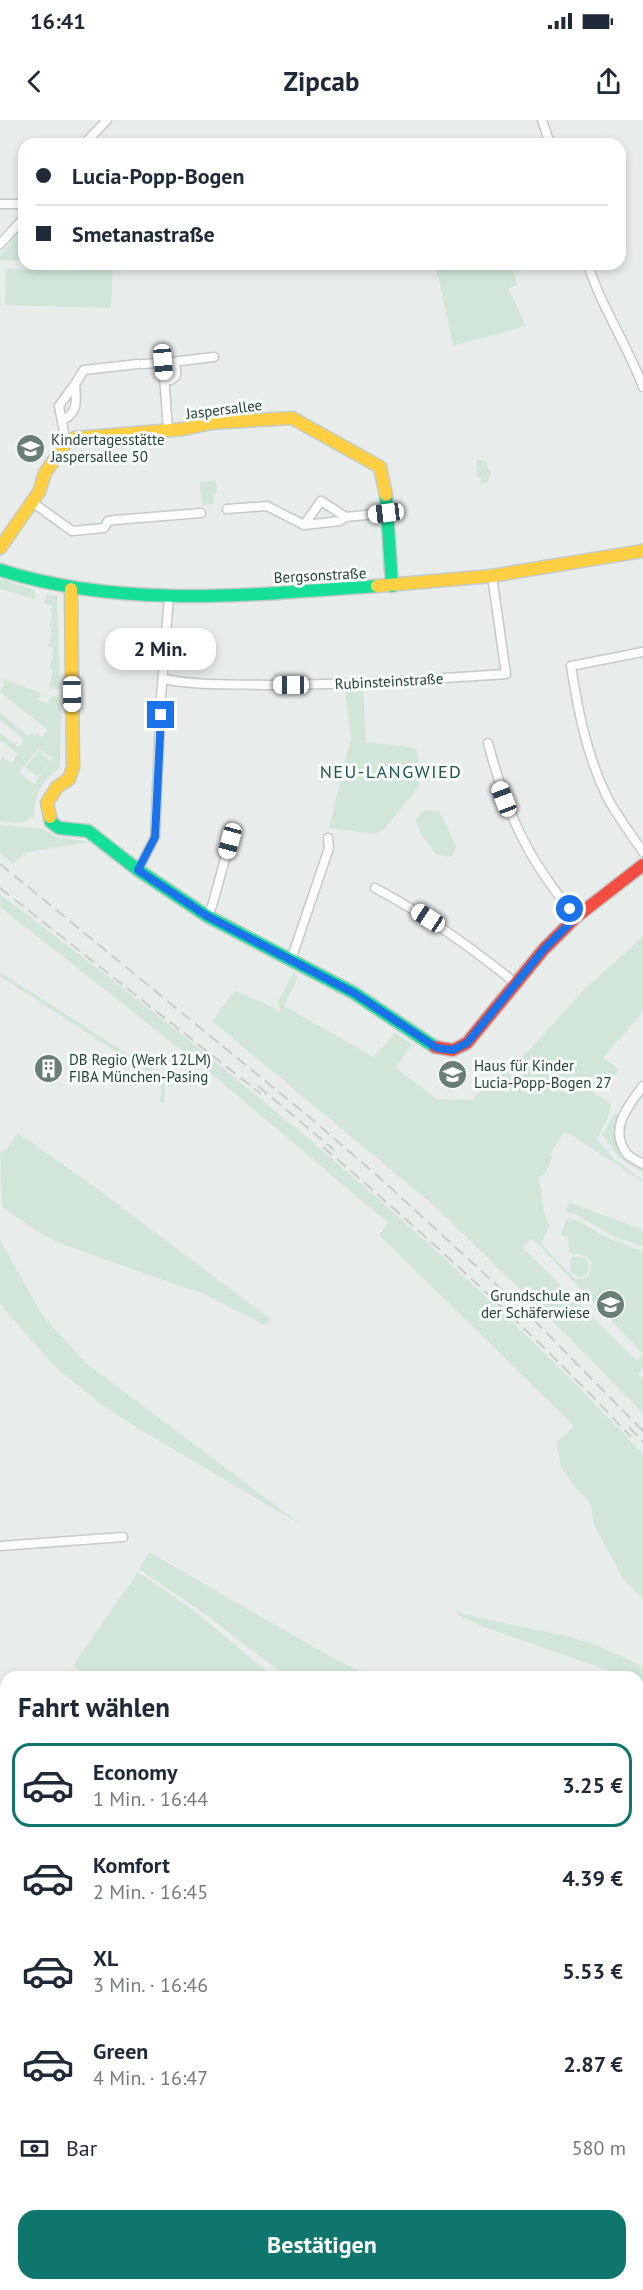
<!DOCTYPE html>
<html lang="de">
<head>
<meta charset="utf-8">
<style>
  body { margin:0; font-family:"PT Sans",sans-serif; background:#f6f6f7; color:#1f2937; height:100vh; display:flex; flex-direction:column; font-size:22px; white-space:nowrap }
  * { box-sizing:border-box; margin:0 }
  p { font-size:20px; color:#747a83 }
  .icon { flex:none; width:33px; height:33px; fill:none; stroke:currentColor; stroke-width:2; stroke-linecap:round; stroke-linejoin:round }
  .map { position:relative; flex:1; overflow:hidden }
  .side { position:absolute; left:0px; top:1551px; width:644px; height:620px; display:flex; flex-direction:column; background:#fff; border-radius:18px 18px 0 0; box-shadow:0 3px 9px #0003 }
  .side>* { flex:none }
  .top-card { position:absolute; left:18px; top:18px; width:608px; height:132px; border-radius:18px; box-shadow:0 3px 9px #0003; display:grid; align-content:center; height:132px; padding:0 18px; background:#fff }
  .end { position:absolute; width:27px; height:27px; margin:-14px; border:8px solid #1a73e8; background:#fff; box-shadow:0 0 0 3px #fff }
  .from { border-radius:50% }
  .bubble { position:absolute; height:42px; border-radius:18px; background:#fff; box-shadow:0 3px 9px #0003; font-size:20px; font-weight:700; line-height:42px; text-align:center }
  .car { position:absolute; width:18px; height:36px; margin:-18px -9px; border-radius:8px; box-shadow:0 0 4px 2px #0007; background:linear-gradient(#fff 24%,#345 0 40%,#fff 0 76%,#345 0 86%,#fff 0) }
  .top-card b { display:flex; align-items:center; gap:21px; height:57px; font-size:22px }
  .top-card b+b { border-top:2px solid #e0e1e3 }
  .top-card i { width:15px; height:15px; background:#1f2937 }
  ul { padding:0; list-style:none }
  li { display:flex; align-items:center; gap:18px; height:84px; margin:0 12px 9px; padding:0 6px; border:3px solid transparent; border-radius:18px }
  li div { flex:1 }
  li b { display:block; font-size:22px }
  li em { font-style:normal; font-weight:700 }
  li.selected { border-color:#0f766e }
  li>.icon { width:54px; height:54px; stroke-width:1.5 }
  h2 { padding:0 18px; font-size:27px; line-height:72px }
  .pay { display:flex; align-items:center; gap:15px; height:66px; padding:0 18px; font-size:22px }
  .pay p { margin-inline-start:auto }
  .action { display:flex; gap:12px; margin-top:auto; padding:12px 18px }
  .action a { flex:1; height:69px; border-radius:18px; background:#0f766e; color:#fff; font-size:24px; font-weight:700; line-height:69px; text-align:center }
  .status { display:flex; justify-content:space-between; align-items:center; height:42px; padding:0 30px; background:#fff; direction:ltr }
  .status svg { height:16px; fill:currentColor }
  header { display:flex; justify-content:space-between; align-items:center; height:78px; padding:0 18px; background:#fff; font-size:27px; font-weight:700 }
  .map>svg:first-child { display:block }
</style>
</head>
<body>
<div class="status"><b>16:41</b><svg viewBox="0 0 49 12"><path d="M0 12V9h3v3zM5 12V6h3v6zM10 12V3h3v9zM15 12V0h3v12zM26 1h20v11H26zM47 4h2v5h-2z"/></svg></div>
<header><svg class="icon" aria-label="back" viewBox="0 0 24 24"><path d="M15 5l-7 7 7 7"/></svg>Zipcab<svg class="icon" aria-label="share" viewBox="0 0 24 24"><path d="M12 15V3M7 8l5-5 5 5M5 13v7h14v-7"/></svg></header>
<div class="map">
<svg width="643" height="2170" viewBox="0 0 643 2170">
  <rect width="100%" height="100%" fill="#e8edeb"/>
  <g fill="#d1e6d8" fill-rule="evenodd">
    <path d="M 24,106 L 24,141 L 0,140 L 0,136 Z"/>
    <path d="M 74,144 L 113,144 L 111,188 L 5,185 L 6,149 L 73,151 Z"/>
    <path d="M 452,144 L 512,144 L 517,165 L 508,168 L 526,206 L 453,226 L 437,151 Z"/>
    <path d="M 479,339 L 487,342 L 488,349 L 491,350 L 488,362 L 480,364 L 481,357 L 477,357 L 476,351 L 478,350 L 476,342 Z"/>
    <path d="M 216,360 L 217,373 L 213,374 L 214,384 L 202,385 L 200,362 Z"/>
    <path d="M 0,459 L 35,470 L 35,479 L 0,469 Z"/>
    <path d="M 47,474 L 57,476 L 60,570 L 49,567 L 53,550 L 49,548 L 54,535 L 51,534 L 54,528 L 48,526 L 52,514 L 50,513 L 52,507 L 49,506 L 53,493 L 50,492 L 52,486 L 44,483 Z"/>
    <path d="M 2,559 L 41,573 L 38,580 L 48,583 L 51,576 L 61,577 L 60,647 C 42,663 35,671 34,696 L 23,703 L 0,701 L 0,641 L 3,637 L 11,643 L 18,634 L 0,620 L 0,613 L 19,627 L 24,620 L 0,600 L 0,593 L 29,616 L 32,613 L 35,615 L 37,613 L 42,617 L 48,610 L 0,572 L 4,564 ZM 38,629 L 53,638 L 34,664 L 19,652 Z"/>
    <path d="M 363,568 L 366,622 L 411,627 L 417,630 L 420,660 L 417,669 L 384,709 L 376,714 L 329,708 L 351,619 L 345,569 Z"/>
    <path d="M 39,631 L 51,641 L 38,657 L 25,647 Z"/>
    <path d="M 425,690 L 440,692 L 456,726 L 452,737 L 437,735 L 422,716 L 416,700 Z"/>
    <path d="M 0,705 L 43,709 L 56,717 L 89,722 L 27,732 L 13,744 L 0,733 Z"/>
    <path d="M 0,774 C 227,945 448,1126 643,1334 L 643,1479 L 624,1460 L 595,1407 L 590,1382 L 572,1364 L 561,1346 L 556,1323 L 574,1306 L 379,1115 L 388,1103 L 214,956 L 0,787 Z"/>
    <path d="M 643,816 L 643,892 L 602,939 L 607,940 L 619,950 L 612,959 L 602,953 L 590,970 L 611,984 L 609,995 L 597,1019 L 615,1040 L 643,1060 L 643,1062 L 565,1011 L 550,1034 L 553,1036 L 545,1054 L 538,1058 C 545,1072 540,1095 550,1105 L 542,1121 L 543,1126 L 575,1159 L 583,1159 L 589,1156 L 592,1143 C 586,1134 579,1134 569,1133 L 568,1118 L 561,1114 L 566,1100 L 569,1101 L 570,1098 L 584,1104 L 605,1117 L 643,1131 L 643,1234 L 532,1118 L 522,1127 L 636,1240 L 643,1235 L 643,1248 L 638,1254 L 643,1259 L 643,1293 L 549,1197 L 433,1085 L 212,901 L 235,871 L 269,885 L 281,893 L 278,881 L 293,854 L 298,857 L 284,886 L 374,937 L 395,913 L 412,924 L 396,948 L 437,979 L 472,980 L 513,939 L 517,943 L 584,870 Z"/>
    <path d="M 0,852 L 166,959 L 175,970 L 165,962 L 164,984 L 160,982 L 162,971 L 160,964 L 141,948 L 0,856 Z"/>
    <path d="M 615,993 L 618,994 C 606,1022 621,1034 643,1049 L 643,1053 L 620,1038 L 602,1015 Z"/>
    <path d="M 18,1013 L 95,1067 L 272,1200 L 264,1205 L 206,1175 L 59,1123 L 35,1110 L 2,1087 L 0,1032 L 5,1031 Z"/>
    <path d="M 569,1082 L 643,1110 L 643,1126 L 615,1117 L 577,1095 L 565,1091 Z"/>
    <path d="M 0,1120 L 43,1196 L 87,1244 L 303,1406 L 131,1304 L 102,1285 L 53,1245 L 0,1184 Z"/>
    <path d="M 572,1137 L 582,1137 L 587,1140 L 589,1149 L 586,1155 L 580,1157 L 571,1153 L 570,1139 Z"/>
    <path d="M 149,1432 L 333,1538 L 372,1557 L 287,1557 L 205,1494 L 139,1449 Z"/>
    <path d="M 138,1452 L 194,1491 L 274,1557 L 87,1557 L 73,1545 Z"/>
    <path d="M 456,1491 C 494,1503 535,1508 574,1518 C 598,1525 621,1536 643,1547 L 643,1563 L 638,1560 L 638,1557 L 628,1557 L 486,1508 L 458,1495 Z"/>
    <path d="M 638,1588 L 643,1589 L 643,1861 L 638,1861 Z"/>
    <path d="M 643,1944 L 643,2092 L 641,2096 L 642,2103 L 638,2106 L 638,1953 Z"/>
    <path d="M 255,2164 L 257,2170 L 95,2170 L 94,2165 L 84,2165 Z"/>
    <rect x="292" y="2165" width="48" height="5"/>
    <path d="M 576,2165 L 636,2165 L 635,2170 L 585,2170 Z"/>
  </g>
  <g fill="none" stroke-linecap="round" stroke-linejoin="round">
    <defs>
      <g id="street">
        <path d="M 542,0 L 550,24"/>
        <path d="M 84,24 L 107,0"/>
        <path d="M 0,84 L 24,84"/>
        <path d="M 0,124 L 24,98"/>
        <path d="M 588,144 C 601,187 627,224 643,267"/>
        <path d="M 163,242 L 168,310"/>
        <path d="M 171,242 L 214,237"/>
        <path d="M 143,244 L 171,242 L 176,248 L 176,256 L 171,260 L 165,261"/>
        <path d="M 75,264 L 84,250 L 138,244"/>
        <path d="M 63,300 C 79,292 76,280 75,264 L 59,286 L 66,323"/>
        <path d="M 32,382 L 72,411 L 104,408 L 108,401 L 115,400 L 201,393"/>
        <path d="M 227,389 L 267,386 L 304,405 L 340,401 L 346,397 L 386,393"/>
        <path d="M 304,405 L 321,381 L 346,397"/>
        <path d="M 643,532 L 571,546 C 578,591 587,636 607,677 C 617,696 631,714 643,732"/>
        <path d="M 164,559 C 198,566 234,564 269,565 C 348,565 427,559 506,554 L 492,456"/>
        <path d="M 488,623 C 507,695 528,740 576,797"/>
        <path d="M 138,750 L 155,717 L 161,577 L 169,476"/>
        <path d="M 375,768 C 426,795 471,827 515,863"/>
        <path d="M 207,796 L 212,786 L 230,721"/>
        <path d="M 291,840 L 329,728 L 328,718"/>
        <path d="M 643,966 C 628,986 608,1009 627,1034 C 631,1038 638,1041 643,1044"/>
        <path d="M 0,1426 L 123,1417"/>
        <path d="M 0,1648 L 6,1647"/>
        <path d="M 0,1708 L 6,1783"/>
        <path d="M 0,2020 L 6,2020"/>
        <path d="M 30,2170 L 33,2164"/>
        <path d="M 445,2170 L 447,2164"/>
      </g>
      <g id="fast">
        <path d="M 386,375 L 392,466"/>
        <path d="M 0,450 C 122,489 251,475 377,466"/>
        <path d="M 50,697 L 51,702 L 59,708 L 88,711 L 138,750 L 207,796 L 354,873 L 435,927"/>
      </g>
      <g id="slow">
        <path d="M 0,428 L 39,372 L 45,353 L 66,323 L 75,318 L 184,309 L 211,303 L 292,298 L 380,347 L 386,375"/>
        <path d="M 377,466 L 491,456 L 643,431"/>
        <path d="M 50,697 L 47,683 L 57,667 L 69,659 L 73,647 L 71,469"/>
      </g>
      <path id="jam" d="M 435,927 L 453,930 L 467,923 L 544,829 L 576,797 L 643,745"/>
    </defs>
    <use href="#street" stroke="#c5cac8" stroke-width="11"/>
    <use href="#fast" stroke="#c3cbc8" stroke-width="15"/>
    <use href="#slow" stroke="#c3cbc8" stroke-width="15"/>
    <use href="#jam" stroke="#c3cbc8" stroke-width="15"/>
    <use href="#street" stroke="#fcfcfc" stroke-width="8"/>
    <use href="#fast" stroke="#16e098" stroke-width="12"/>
    <use href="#slow" stroke="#ffcf43" stroke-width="12"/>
    <use href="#jam" stroke="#f24e42" stroke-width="12"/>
    <g stroke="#c9cdcc" stroke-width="2" stroke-dasharray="12 6" stroke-linecap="butt">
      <path d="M 0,744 L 308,996 L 381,1059 L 525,1191 L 643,1311"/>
      <path d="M 0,768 L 261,974"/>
      <path d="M 258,966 L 334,1030"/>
      <path d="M 323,1027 C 430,1119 534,1213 631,1317"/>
      <path d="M 629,1307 L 643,1322"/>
      <path d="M 638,1564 L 643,1566"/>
      <path d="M 0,1788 L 6,1789"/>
      <path d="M 638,1867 L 643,1867"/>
      <path d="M 638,1879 L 643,1879"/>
    </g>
  </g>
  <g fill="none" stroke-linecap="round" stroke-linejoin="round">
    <path stroke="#1a73e8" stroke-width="8" d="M 161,595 L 155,717 L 138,750 L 207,796 L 354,873 L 437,928 L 453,930 L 467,923 L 544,829 L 576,797 L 570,789"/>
  </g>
  <defs>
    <symbol id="school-disc" viewBox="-11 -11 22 22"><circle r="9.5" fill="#697e78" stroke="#f7fbf9"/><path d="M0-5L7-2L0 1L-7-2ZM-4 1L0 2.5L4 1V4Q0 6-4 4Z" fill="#fff"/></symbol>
    <symbol id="building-disc" viewBox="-11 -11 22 22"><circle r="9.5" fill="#697e78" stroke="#f7fbf9"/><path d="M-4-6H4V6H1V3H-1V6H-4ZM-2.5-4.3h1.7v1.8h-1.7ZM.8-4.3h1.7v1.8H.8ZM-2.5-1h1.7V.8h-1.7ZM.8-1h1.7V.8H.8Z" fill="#fff"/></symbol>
  </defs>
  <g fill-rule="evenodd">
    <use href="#school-disc" x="14" y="312" width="33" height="33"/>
    <use href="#building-disc" x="32" y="932" width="33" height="33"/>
    <use href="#school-disc" x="436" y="938" width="33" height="33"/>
    <use href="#school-disc" x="594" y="1168" width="33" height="33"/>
  </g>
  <g text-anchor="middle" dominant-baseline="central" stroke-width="6" stroke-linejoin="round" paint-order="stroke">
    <g font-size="15" fill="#24423a" stroke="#f7fbf9">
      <text transform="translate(224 289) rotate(-7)">Jaspersallee</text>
      <text transform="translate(320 455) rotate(-3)">Bergsonstraße</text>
      <text transform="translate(389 561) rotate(-3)">Rubinsteinstraße</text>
    </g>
    <g font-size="15" fill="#24423a" stroke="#f7fbf9" text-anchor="start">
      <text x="51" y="319">Kindertagesstätte<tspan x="51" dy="17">Jaspersallee 50</tspan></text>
      <text x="69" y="939">DB Regio (Werk 12LM)<tspan x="69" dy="17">FIBA München-Pasing</tspan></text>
      <text x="474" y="945">Haus für Kinder<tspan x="474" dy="17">Lucia-Popp-Bogen 27</tspan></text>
      <text x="590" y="1175" text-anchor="end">Grundschule an<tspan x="590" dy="17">der Schäferwiese</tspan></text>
    </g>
    <g font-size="18" letter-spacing="1.5" fill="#1f5548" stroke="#f7fbf9">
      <text x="391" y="651">NEU-LANGWIED</text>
    </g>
  </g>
</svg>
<i class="end from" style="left:570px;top:789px"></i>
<i class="end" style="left:161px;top:595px"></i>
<div class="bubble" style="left:105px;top:508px;width:111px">2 Min.</div>
<i class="car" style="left:163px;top:242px;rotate:175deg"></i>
<i class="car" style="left:386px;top:393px;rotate:263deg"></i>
<i class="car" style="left:291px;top:565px;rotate:270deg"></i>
<i class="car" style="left:72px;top:574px;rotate:179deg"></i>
<i class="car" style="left:504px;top:679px;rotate:339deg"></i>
<i class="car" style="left:230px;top:721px;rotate:195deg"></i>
<i class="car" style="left:428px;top:798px;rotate:303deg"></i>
<div class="top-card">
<b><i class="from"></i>Lucia-Popp-Bogen</b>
<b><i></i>Smetanastraße</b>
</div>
<section class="side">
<h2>Fahrt wählen</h2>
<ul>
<li class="selected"><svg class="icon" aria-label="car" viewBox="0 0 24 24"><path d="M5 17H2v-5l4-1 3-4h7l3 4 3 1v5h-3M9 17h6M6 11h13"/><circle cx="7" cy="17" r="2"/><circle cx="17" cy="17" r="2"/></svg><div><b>Economy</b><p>1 Min. · 16:44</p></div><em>3.25 €</em></li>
<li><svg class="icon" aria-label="car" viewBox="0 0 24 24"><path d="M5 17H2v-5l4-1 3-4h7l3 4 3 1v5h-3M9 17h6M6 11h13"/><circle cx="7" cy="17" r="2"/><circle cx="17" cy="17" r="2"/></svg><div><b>Komfort</b><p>2 Min. · 16:45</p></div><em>4.39 €</em></li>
<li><svg class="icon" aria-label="car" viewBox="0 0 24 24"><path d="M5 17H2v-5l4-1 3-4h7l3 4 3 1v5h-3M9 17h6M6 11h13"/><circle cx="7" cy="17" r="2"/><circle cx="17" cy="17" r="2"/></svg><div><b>XL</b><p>3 Min. · 16:46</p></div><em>5.53 €</em></li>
<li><svg class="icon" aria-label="car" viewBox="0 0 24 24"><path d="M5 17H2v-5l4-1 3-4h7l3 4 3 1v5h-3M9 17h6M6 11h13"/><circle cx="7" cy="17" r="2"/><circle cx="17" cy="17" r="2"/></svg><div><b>Green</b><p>4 Min. · 16:47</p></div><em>2.87 €</em></li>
</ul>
<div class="pay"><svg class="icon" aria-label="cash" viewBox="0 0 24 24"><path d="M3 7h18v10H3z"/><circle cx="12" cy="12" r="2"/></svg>Bar<p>580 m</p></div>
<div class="action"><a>Bestätigen</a></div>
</section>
</div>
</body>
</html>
